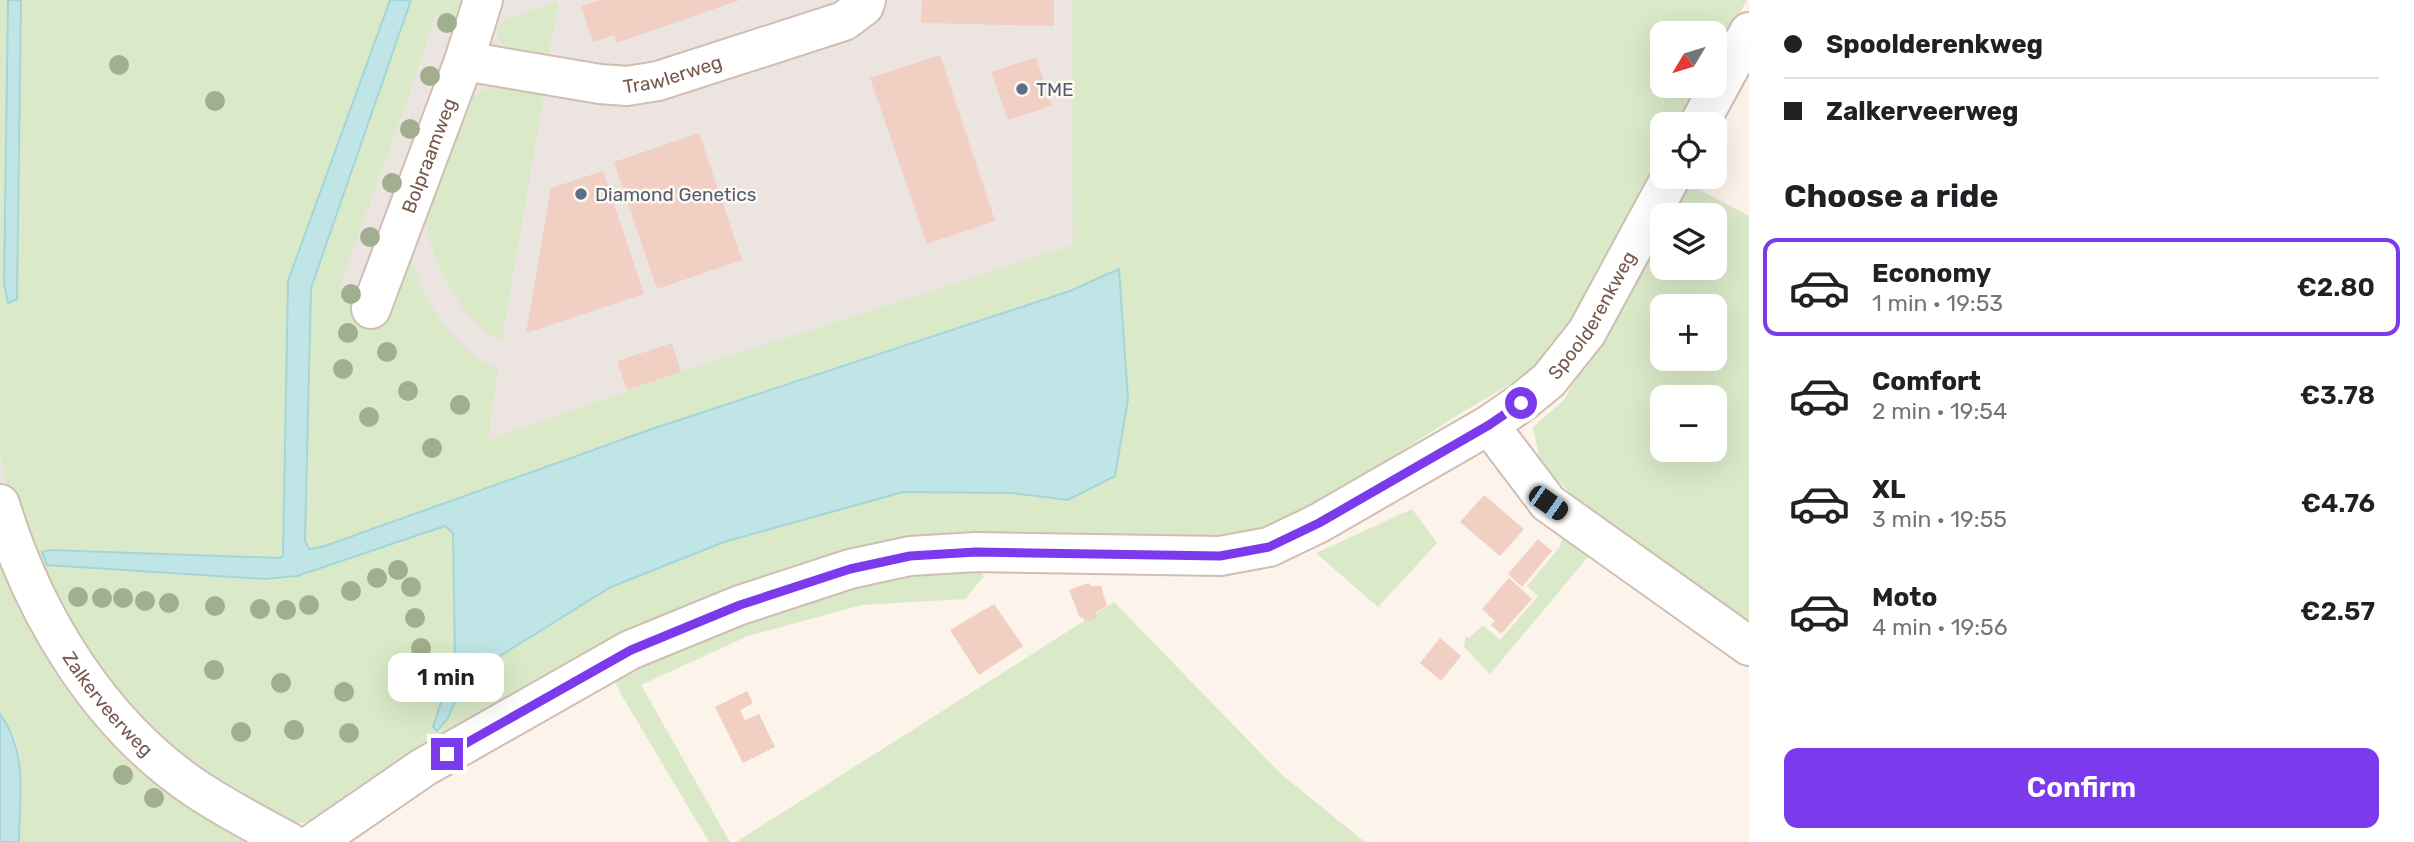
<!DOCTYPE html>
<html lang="en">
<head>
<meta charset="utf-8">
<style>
  body { margin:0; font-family:Rubik,sans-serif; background:#f2f2f2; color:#202124; height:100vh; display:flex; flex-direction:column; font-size:26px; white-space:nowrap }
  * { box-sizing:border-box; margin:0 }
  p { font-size:23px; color:#757577 }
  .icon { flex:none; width:38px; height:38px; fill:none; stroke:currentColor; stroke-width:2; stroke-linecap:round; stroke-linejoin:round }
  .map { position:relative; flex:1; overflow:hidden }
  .drawer { display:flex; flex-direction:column; background:#fff; width:665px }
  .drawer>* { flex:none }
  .guide { display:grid; align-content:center; height:154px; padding:0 35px; background:#fff }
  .needle { width:46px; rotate:232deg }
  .tools { position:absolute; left:1650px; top:21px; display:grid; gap:14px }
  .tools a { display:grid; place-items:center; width:77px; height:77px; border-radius:14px; background:#fff; box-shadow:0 7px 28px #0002; font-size:35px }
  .end { position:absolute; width:32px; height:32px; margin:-16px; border:9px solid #7c3aed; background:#fff; box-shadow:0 0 0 4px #fff }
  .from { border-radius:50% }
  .bubble { position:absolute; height:49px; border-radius:14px; background:#fff; box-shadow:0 7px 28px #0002; font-size:23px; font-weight:600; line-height:49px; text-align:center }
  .car { position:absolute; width:21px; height:42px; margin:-21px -10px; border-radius:9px; box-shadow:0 0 5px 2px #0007; background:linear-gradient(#222 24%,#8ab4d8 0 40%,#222 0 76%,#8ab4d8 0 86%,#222 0) }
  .guide b { display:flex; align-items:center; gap:24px; height:66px; font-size:26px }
  .guide b+b { border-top:2px solid #e0e0e0 }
  .guide i { width:18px; height:18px; background:#202124 }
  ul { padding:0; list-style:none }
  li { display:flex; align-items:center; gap:21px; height:98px; margin:0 14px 10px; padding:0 21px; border:4px solid transparent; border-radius:14px }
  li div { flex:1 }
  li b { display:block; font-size:26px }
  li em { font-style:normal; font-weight:600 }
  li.current { border-color:#7c3aed }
  li>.icon { width:63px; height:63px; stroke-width:1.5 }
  h2 { padding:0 35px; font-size:32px; line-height:84px }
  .cta { display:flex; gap:14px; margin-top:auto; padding:14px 35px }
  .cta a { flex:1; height:80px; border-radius:14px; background:#7c3aed; color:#fff; font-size:28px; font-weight:600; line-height:80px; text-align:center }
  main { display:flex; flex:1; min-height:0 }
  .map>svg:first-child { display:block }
</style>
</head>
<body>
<main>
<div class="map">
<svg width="1749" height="842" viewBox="0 0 1749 842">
  <rect width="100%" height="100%" fill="#fcf3eb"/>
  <path fill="#ece4e0" d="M 0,0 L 1107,0 L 1106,244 L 0,595 Z"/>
  <g fill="#daeac8" fill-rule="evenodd">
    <path d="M 0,0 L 8,0 L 4,284 L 6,299 L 13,302 L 17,299 L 21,0 L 390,0 L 288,281 L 283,556 L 280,558 L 49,550 L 43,552 L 297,576 L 445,526 L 453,533 L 455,659 L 433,727 L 448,718 L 466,677 L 611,587 L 724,542 L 903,492 L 1012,493 L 1068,500 L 1119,269 L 1070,291 L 649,430 L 322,547 L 309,549 L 305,541 L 311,288 L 411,0 L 466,0 L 460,22 L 436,15 L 416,76 L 339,289 L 362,297 L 358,309 L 387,320 L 408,262 L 412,262 C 428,306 453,349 498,369 L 488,440 L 681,372 L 1073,245 L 1072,0 L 1747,0 L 1715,57 L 1715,33 L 1662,33 L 1662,86 L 1700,86 L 1680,124 L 1662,124 L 1662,157 L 1585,306 L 1526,375 L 1461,413 L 1278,530 L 1217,542 L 1115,535 L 908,541 L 749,586 L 323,822 L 300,823 L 284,820 L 206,777 L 155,735 L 96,669 L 65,620 L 8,492 L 0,454 Z"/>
    <path d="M 558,1 L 549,56 L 594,64 L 626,64 L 627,69 C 606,71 532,62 514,53 C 505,49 500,42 497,33 L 501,21 Z"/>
    <path d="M 500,85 L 544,94 L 502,341 C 465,331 423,248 426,212 L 467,104 C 476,92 486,87 500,85 Z"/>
    <path d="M 1681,180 L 1749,216 L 1749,632 L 1606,527 L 1541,465 L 1533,427 L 1564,400 L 1662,221 L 1662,268 L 1715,268 L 1715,215 L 1665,215 ZM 1662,306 L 1715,306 L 1715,359 L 1662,359 ZM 1662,397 L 1715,397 L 1715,450 L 1662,450 Z"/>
    <path d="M 1412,509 L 1437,543 L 1378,607 L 1316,553 Z"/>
    <path d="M 1565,530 L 1593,551 L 1490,674 L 1464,647 L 1466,636 L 1469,638 L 1483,625 L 1500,640 L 1538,596 L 1527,586 L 1559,548 Z"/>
    <path d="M 0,553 L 29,612 L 257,842 L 19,842 L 20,758 L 15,738 L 0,714 Z"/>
    <path d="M 970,563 L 984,576 L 965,599 L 862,605 L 748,636 L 641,685 L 730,842 L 709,842 L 621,694 L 610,670 L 886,572 Z"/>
    <path d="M 1114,602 L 1281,774 L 1365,842 L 736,842 Z"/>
  </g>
  <g fill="#bfe5e6" stroke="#a5d5d8" stroke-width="2">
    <path d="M 8,0 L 21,0 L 17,299 L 8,303 L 4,284 Z"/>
    <path d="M 390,0 L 411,0 L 311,288 L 305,541 L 309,549 L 322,547 L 649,430 L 1070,291 L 1119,269 L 1128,399 L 1115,476 L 1068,500 L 1012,493 L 903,492 L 724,542 L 611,587 L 466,677 L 448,718 L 437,731 L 433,727 L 455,659 L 453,533 L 445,526 L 297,576 L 265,579 L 47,565 L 42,552 L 49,550 L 280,558 L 283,556 L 288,281 Z"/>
    <path d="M 0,714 C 29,753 19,797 19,842 L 0,842 Z"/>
  </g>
  <g fill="#f1d0c3">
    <path d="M 600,0 L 740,0 L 616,43 L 614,35 L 593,42 L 581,6 Z"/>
    <path d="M 922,0 L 1054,0 L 1054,26 L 921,23 Z"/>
    <path d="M 940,55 L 995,221 L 927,244 L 870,78 Z"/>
    <path d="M 1036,57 L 1052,106 L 1008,120 L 991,72 Z"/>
    <path d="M 699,133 L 742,260 L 657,289 L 614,162 Z"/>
    <path d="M 603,171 L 644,294 L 526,333 L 551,188 Z"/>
    <path d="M 672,343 L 681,372 L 627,390 L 617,361 Z"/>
    <path d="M 1484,495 L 1524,529 L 1500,556 L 1460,522 Z"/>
    <path d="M 1538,539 L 1552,551 L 1522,587 L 1508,574 Z"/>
    <path d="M 1509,578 L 1532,599 L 1501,634 L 1491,625 L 1495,621 L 1482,609 Z"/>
    <path d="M 1089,583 L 1091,586 L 1101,586 L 1107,606 L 1095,613 L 1097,618 L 1085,622 L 1083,617 L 1080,618 L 1069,590 Z"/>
    <path d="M 994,604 L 1023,646 L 979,675 L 950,630 Z"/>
    <path d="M 1440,638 L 1461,656 L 1441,681 L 1420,663 Z"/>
    <path d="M 747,691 L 753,703 L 740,710 L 745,720 L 759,714 L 775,747 L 743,763 L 715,707 Z"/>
  </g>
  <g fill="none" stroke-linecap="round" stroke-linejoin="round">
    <defs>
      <g id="minor">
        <path id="s1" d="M 464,61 L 600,84 L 627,86 L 658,81 L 844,21 L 864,6 L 866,0"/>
        <path d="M 1699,124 L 1749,32"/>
        <path id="s2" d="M 371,309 L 464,61 L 483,0"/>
        <path d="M 1489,425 L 1548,503 L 1749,646"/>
        <path id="s3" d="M 0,504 C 34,616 101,727 201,792 C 229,810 259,826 289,842"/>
        <path id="s4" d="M 315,842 L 424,767 L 630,650 L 740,605 L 850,569 L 910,556 L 976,552 L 1220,556 L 1269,547 L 1319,523 L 1489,425 L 1521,403 L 1549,380 L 1587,332 L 1671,177"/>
      </g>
    </defs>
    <use href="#minor" stroke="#d1bdb2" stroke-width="42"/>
    <use href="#minor" stroke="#fff" stroke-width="38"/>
  </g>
  <g fill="#a2af8e">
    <circle cx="447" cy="23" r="10"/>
    <circle cx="119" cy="65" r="10"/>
    <circle cx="430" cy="76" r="10"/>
    <circle cx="215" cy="101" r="10"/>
    <circle cx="410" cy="129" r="10"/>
    <circle cx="392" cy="183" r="10"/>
    <circle cx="370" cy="237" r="10"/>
    <circle cx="351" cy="294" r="10"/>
    <circle cx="348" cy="333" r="10"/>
    <circle cx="387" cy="352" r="10"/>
    <circle cx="343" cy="369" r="10"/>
    <circle cx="408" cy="391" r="10"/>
    <circle cx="460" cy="405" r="10"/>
    <circle cx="369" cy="417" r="10"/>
    <circle cx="432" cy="448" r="10"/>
    <circle cx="398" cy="570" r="10"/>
    <circle cx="377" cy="578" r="10"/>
    <circle cx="411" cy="587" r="10"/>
    <circle cx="351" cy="591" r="10"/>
    <circle cx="78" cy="597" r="10"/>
    <circle cx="102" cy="598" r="10"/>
    <circle cx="123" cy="598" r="10"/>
    <circle cx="145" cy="601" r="10"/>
    <circle cx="169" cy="603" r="10"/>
    <circle cx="309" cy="605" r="10"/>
    <circle cx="215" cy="606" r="10"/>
    <circle cx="260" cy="609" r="10"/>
    <circle cx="286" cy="610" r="10"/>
    <circle cx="415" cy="618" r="10"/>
    <circle cx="421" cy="648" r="10"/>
    <circle cx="214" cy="670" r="10"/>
    <circle cx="281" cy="683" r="10"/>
    <circle cx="414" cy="687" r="10"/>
    <circle cx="344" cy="692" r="10"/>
    <circle cx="294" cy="730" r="10"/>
    <circle cx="241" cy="732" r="10"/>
    <circle cx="349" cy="733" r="10"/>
    <circle cx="123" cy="775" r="10"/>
    <circle cx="154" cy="798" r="10"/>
  </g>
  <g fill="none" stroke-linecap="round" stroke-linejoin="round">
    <path stroke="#7c3aed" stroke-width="9" d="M 447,754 L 631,650 L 740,605 L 850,569 L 910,556 L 976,552 L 1220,556 L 1269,547 L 1319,523 L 1489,425 L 1521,403"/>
  </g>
  <g fill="#5c6f8a" stroke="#fff8f1" stroke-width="2.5">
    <circle cx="1022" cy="89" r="7"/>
    <circle cx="581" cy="194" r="7"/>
  </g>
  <g text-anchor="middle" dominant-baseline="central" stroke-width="5" stroke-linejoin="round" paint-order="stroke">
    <g font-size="19" fill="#77584d" stroke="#fff8f1">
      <text stroke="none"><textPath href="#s1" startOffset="212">Trawlerweg</textPath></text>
      <text stroke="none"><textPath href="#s2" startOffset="164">Bolpraamweg</textPath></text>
      <text stroke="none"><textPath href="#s4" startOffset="1430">Spoolderenkweg</textPath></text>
      <text stroke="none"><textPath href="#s3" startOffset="229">Zalkerveerweg</textPath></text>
    </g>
    <g font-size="19" fill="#4e5e75" stroke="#fff8f1" text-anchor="start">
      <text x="1036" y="89">TME</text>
      <text x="595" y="194">Diamond Genetics</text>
    </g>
  </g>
</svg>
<div class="tools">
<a><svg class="needle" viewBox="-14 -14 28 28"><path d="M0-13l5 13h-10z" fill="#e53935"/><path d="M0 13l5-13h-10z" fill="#757577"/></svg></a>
<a><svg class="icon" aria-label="locate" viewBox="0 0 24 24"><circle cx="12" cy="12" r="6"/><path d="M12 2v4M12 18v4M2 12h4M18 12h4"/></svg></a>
<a><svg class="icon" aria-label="layers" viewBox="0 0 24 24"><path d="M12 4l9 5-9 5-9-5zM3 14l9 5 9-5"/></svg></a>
<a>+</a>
<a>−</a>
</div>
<i class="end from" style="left:1521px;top:403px"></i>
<i class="end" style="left:447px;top:754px"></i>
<div class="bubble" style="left:388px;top:653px;width:116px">1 min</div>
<i class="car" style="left:1548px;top:503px;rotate:125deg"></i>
</div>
<section class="drawer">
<div class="guide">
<b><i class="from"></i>Spoolderenkweg</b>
<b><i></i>Zalkerveerweg</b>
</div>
<h2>Choose a ride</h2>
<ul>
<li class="current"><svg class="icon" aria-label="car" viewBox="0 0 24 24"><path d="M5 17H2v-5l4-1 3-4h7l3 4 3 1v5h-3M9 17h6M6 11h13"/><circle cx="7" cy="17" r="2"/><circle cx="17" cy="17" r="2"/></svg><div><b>Economy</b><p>1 min · 19:53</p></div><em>€2.80</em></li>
<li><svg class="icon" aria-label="car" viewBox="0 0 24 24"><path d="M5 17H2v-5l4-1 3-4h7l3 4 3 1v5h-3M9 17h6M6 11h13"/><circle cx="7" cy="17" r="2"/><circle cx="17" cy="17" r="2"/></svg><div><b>Comfort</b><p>2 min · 19:54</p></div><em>€3.78</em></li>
<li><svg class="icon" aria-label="car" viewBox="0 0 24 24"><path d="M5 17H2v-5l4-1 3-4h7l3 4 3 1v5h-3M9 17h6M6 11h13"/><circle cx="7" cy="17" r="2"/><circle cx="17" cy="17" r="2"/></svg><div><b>XL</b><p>3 min · 19:55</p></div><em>€4.76</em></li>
<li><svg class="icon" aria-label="car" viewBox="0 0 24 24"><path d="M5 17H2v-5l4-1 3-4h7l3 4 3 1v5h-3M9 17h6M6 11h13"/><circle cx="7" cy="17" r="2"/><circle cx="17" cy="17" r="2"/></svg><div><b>Moto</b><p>4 min · 19:56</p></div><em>€2.57</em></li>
</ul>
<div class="cta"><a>Confirm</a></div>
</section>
</main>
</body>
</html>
